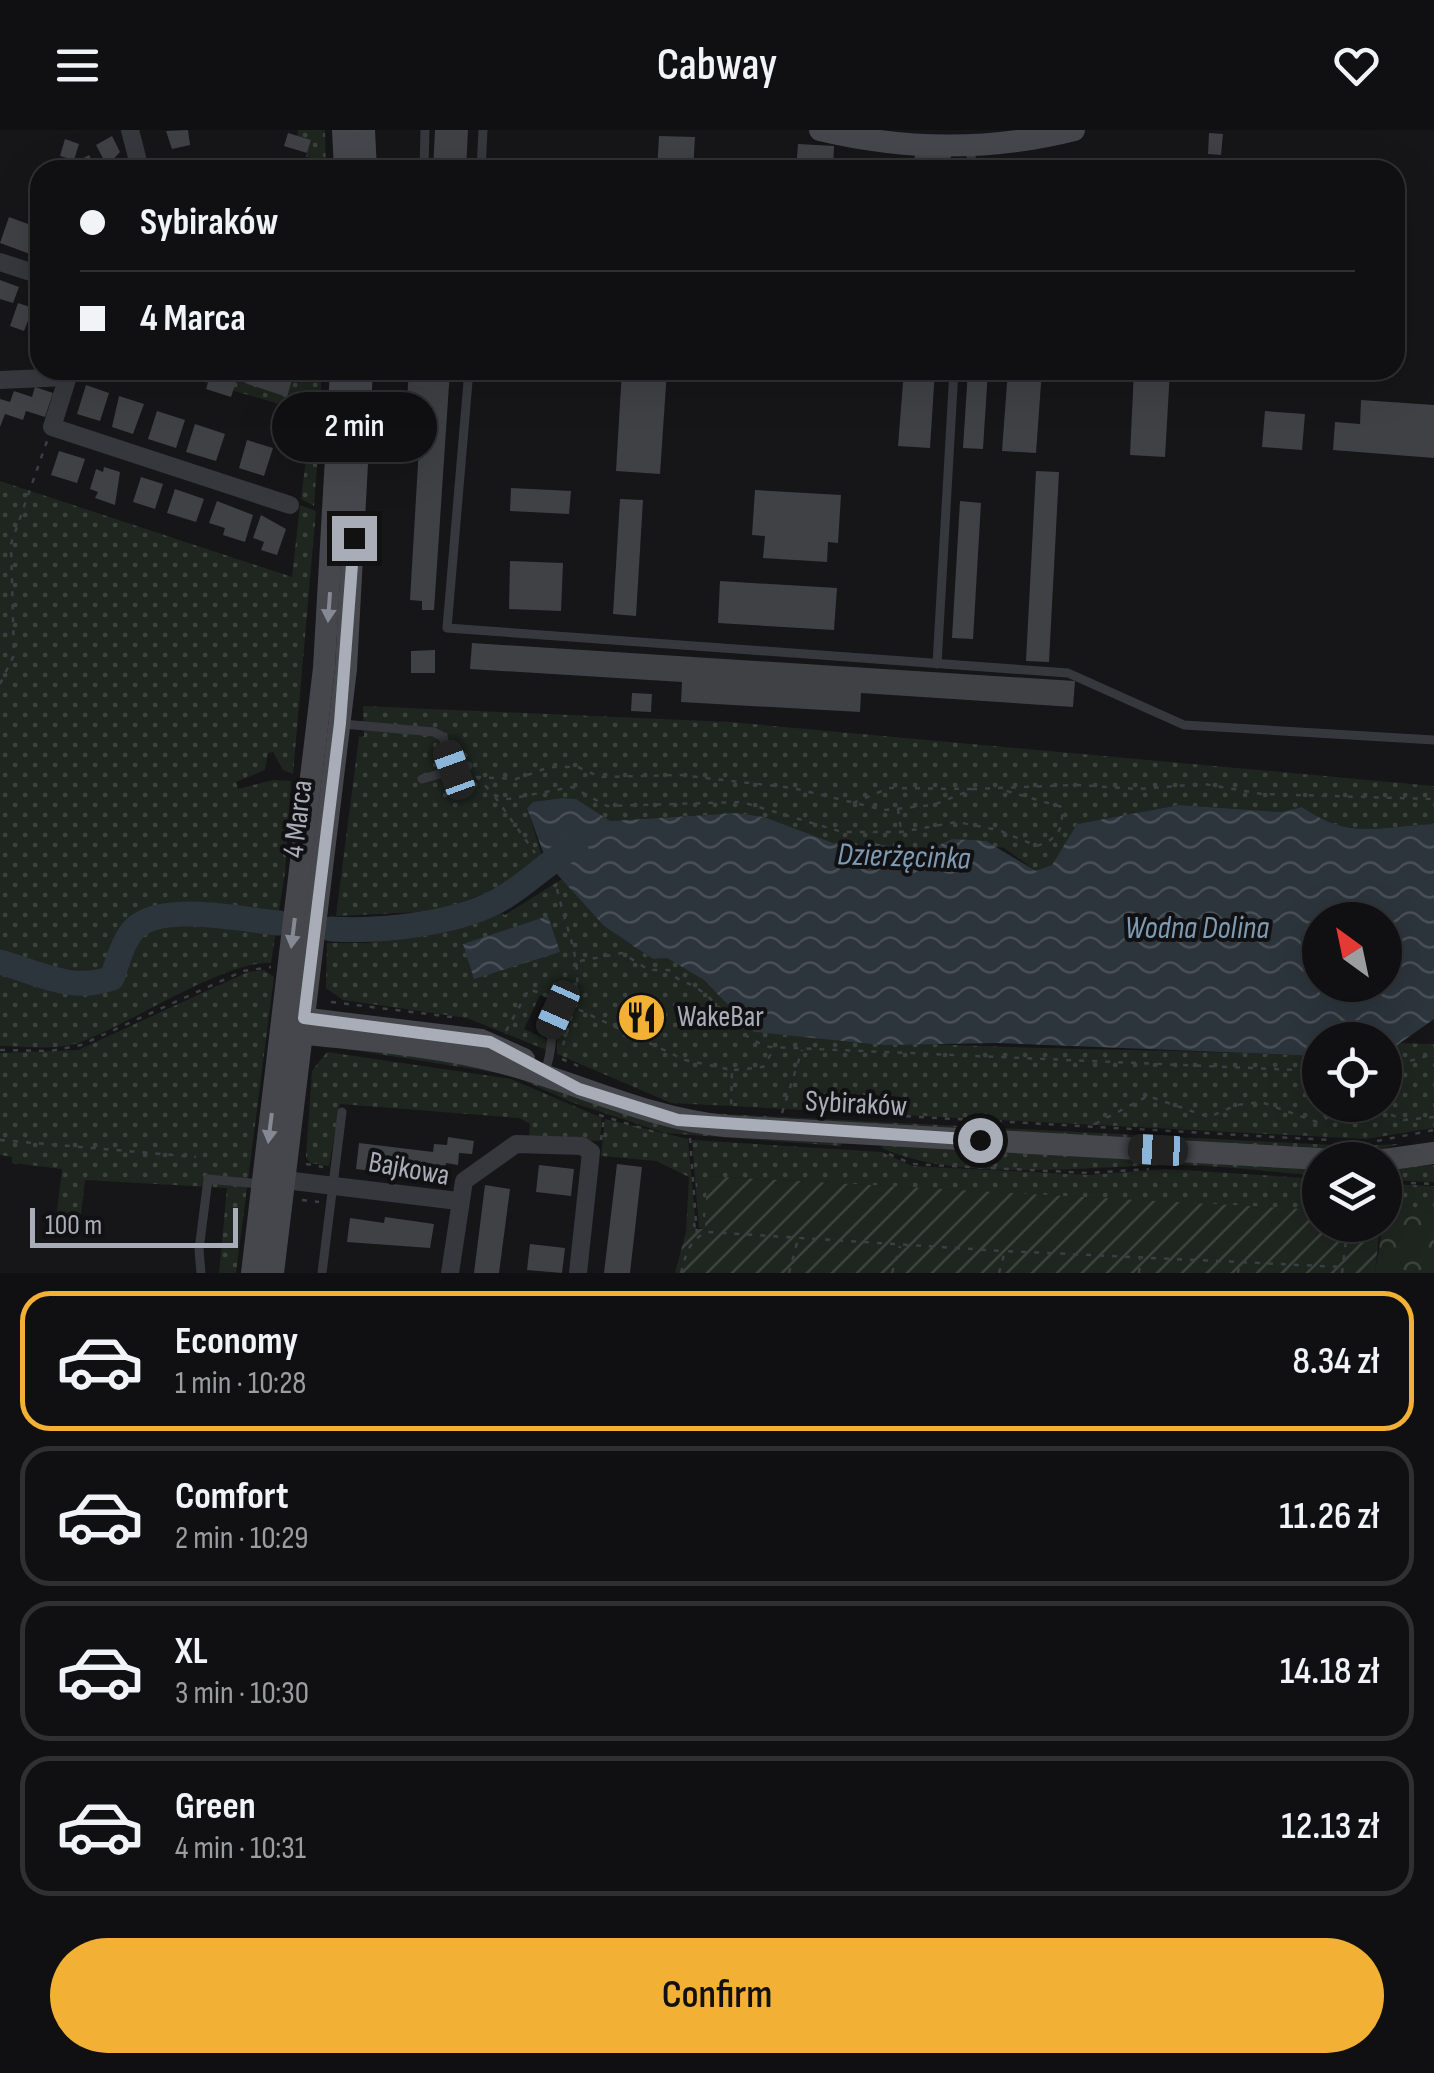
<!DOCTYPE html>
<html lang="en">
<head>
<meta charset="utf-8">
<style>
  body { margin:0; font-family:"Sofia Sans Condensed",sans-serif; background:#19191b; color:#f1f3f6; height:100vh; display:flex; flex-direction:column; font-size:38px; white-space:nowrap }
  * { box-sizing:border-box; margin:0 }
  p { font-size:32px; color:#9c9d9f }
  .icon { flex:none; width:55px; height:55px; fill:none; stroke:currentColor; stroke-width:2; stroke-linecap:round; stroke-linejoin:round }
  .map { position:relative; height:1143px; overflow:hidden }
  .drawer { display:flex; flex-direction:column; background:#101012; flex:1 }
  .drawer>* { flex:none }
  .guide { position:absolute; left:30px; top:30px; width:1375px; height:220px; border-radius:30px; box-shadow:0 10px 40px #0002,0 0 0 2px #303032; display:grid; align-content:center; height:220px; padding:0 50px; background:#101012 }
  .needle { width:65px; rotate:327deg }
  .tools { position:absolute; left:1302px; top:772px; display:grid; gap:20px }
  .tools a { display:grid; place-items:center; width:100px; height:100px; border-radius:50%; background:#101012; box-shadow:0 10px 40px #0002,0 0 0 2px #303032; font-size:50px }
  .scale { position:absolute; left:30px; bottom:25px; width:208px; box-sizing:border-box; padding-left:10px; border:5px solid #a8adb8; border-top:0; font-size:28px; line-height:35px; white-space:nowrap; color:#a8adb8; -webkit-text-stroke:8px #111113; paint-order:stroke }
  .end { position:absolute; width:45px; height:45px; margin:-22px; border:12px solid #a8adb8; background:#111; box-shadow:0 0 0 5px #111 }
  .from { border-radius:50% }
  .bubble { position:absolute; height:70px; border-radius:35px; background:#101012; box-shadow:0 10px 40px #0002,0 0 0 2px #303032; font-size:32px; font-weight:600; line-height:70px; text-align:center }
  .car { position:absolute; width:30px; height:60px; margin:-30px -15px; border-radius:12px; box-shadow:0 0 8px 2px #0007; background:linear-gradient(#222 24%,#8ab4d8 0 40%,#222 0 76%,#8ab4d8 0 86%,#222 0) }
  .guide b { display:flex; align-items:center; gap:35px; height:95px; font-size:38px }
  .guide b+b { border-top:2px solid #303032 }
  .guide i { width:25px; height:25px; background:#f1f3f6 }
  ul { padding:18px 0 0; list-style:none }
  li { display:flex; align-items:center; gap:30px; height:140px; margin:0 20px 15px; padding:0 30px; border:5px solid #303032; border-radius:30px }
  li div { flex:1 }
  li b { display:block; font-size:38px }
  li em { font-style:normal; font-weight:600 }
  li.current { border-color:#f2b134 }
  li>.icon { width:90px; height:90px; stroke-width:1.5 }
  .action { display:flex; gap:20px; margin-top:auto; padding:20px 50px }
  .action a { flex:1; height:115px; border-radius:60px; background:#f2b134; color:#111; font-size:40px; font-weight:600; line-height:115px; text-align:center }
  header { display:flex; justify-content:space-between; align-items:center; height:130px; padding:0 50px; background:#101012; font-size:45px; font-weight:600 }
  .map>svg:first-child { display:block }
</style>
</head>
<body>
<header><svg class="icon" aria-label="menu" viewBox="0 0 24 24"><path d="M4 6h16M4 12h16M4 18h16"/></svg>Cabway<svg class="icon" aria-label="heart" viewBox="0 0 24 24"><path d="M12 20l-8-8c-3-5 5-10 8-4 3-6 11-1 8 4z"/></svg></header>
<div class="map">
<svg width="1434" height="1143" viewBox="0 0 1434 1143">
  <defs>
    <pattern id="grass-dots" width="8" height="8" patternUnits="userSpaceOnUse" patternTransform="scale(2.5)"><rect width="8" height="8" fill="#1e261f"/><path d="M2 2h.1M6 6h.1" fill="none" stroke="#3c433d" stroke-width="1.8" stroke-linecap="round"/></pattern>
    <pattern id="forest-crowns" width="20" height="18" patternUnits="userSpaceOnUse" patternTransform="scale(2.5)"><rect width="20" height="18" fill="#1e261f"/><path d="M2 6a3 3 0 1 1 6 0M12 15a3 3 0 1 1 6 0" fill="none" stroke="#3c433d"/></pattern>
    <pattern id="garden-furrows" width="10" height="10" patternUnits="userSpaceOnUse" patternTransform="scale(2.5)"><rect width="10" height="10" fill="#1e261f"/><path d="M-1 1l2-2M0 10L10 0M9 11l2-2" fill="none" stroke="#3c433d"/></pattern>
    <pattern id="water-waves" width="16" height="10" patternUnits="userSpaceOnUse" patternTransform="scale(2.5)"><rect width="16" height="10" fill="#2c353c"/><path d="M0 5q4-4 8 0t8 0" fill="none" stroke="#485056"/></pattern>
  </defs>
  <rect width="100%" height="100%" fill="#161618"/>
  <g fill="url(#grass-dots)">
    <path d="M 298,0 L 325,0 L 326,40 L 315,40 L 315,29 L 306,27 L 311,10 L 297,6 Z"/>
    <path d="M 199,240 L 322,240 L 320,275 L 283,275 L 196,250 Z"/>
    <path d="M 309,305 L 319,307 L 314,376 L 301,369 Z"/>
    <path d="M 0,351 L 292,447 L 300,375 L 316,381 L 293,644 L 283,640 L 273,622 L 268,623 L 265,640 L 236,652 L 238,659 L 273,650 L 291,651 L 285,742 L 271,833 C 225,830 127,896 78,913 C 53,921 25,916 0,916 Z"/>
    <path d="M 363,576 L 730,592 L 1434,656 L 1434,694 C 1380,696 1351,711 1302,677 L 1281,682 L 1179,675 L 1077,694 L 1052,735 L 1036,741 L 1004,718 L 952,709 L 926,722 L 879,714 L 844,717 L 764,687 L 738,683 L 610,691 L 576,670 L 562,668 L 533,672 L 527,678 L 542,726 L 504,756 L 439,781 L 336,786 L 359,607 L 364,606 Z"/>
    <path d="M 562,749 L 604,796 L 653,829 L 667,827 L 704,850 L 754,902 C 942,921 1132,917 1320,926 L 1320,975 L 1385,975 L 1385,923 L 1395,913 L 1434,914 L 1434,998 L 1366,1009 L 671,973 L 557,924 L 557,899 L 567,877 L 540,865 L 524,899 L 546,909 L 549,921 L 467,888 L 343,870 L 326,858 L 327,813 L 368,813 L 495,780 L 505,785 Z"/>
    <path d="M 264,840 L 274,847 L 236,1143 L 219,1143 L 227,1058 L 85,1050 L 80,1093 L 56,1090 L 62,1039 L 12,1033 L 12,1027 L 0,1025 L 0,923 L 78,920 L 248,842 Z"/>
    <path d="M 333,917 L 476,931 L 601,976 L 841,1011 L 841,1016 L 665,1003 L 571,972 L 512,945 Z"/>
    <path d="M 327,922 L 511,949 L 602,988 L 600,1011 L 529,1007 L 530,994 L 519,988 L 340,974 L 329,1036 L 310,1033 L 306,1027 L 312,941 Z"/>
    <path d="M 687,982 L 1352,1016 L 1399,1014 L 1368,1023 L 773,991 Z"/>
    <path d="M 605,989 L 688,1009 L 696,1099 L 686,1102 L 689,1047 L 656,1031 L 601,1026 Z"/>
    <path d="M 692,1010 L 882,1022 L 912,1036 L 1088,1045 L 1167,1039 L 1320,1049 L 1320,1054 L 1315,1054 L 1313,1080 L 708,1046 L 705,1098 L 699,1098 Z"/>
    <path d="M 883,1013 L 1320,1037 L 1320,1046 C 1269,1042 1216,1034 1165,1035 C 1083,1037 957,1052 882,1018 Z"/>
    <path d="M 1434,1035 L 1434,1052 L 1385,1050 L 1385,1037 Z"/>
    <path d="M 1385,1054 L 1434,1056 L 1434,1081 L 1385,1084 Z"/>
  </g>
  <path fill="url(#forest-crowns)" d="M 1434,1081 L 1434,1143 L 1375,1143 L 1385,1083 Z"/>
  <path fill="url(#garden-furrows)" d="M 707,1046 L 1320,1080 L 1320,1095 L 1380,1095 L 1375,1143 L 675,1143 L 686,1102 L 705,1098 Z"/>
  <g fill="url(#water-waves)" fill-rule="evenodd">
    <path d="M 562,668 L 576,669 L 610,691 L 738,683 L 764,687 L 844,717 L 879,714 L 925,722 L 952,709 L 986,711 L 1036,741 L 1052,735 L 1077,694 L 1179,675 L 1281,682 L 1302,677 C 1351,711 1380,696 1434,694 L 1434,889 L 1386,923 L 1385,910 L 1320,910 L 1320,926 L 998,913 L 883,915 L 754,902 L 704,850 L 667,828 L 653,829 L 604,796 L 547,733 L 527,678 L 533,672 ZM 1320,790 L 1385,790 L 1385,855 L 1320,855 Z"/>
    <path d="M 548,786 L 560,822 L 474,849 L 463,814 Z"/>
  </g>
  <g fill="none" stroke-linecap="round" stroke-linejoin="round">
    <g stroke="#2c353c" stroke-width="25">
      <path d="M 331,799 C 381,802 463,794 506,766 C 531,750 551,730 576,715"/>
      <path d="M 0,832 C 39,843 72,863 112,848 C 117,834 121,817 130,804 C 153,769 241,790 279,793"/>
    </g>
  </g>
  <g fill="#404145">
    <path d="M 188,0 L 190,15 L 172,19 L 166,1 Z"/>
    <path d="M 435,0 L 468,0 L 466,40 L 433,40 Z"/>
    <path d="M 288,3 L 311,10 L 307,23 L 284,16 Z"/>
    <path d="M 1209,3 L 1223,4 L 1221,25 L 1208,24 Z"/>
    <path d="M 112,6 L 120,22 L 107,36 L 96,15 Z"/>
    <path d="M 659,6 L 695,7 L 693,40 L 657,40 Z"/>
    <path d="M 65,9 L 79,14 L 74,30 L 60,26 Z"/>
    <path d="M 798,14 L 834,16 L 833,40 L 796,40 Z"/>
    <path d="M 915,23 L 951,25 L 950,40 L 914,40 Z"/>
    <path d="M 89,25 L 97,40 L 76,40 L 73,34 Z"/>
    <path d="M 263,30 L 294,39 L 294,40 L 260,40 Z"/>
    <path d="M 1023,31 L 1055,33 L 1055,40 L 1022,40 Z"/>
    <path d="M 9,87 L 39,98 L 30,124 L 0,113 Z"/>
    <path d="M 0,150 L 19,157 L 13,173 L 0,169 Z"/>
    <path d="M 18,173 L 33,178 L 24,201 L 10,196 Z"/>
    <path d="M 212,240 L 240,240 L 231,267 L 206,259 Z"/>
    <path d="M 250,240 L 295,240 L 287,267 L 245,253 Z"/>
    <path d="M 409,240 L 450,240 L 434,480 L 422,480 L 422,471 L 410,470 L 420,300 L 405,299 Z"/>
    <path d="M 622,240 L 667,240 L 660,344 L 616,341 Z"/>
    <path d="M 904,240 L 935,240 L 930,318 L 898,316 Z"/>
    <path d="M 968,240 L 988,240 L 983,319 L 963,318 Z"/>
    <path d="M 1008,240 L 1042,240 L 1036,323 L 1002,321 Z"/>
    <path d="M 1134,240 L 1170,240 L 1165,327 L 1130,325 Z"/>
    <path d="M 86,255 L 109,263 L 100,291 L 77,284 Z"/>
    <path d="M 35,257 L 53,263 L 45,287 L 26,281 L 23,290 L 5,284 L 0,297 L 0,269 L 10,272 L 14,261 L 32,267 Z"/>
    <path d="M 119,266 L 144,274 L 133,304 L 112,297 Z"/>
    <path d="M 1361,270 L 1434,275 L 1434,328 L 1333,320 L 1335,292 L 1360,294 Z"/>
    <path d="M 157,281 L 185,290 L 176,318 L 148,309 Z"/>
    <path d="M 1265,281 L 1305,284 L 1302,320 L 1262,317 Z"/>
    <path d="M 195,294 L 225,304 L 216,331 L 186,322 Z"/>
    <path d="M 247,310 L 273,318 L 264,346 L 239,338 Z"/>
    <path d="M 59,321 L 85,329 L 77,353 L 51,345 Z"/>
    <path d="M 104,337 L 120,342 L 115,375 L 95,368 L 98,362 L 90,359 L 96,339 L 103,342 Z"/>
    <path d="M 1036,341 L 1059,342 L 1049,532 L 1026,531 Z"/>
    <path d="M 141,347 L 163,354 L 155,379 L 133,372 Z"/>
    <path d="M 511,358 L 571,361 L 569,384 L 510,381 Z"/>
    <path d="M 175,359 L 204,369 L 196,392 L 167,383 Z"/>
    <path d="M 755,360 L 841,365 L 838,413 L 828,412 L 827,432 L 763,428 L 765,406 L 752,405 Z"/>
    <path d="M 620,369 L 643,370 L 636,486 L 613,484 Z"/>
    <path d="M 217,371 L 253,385 L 245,412 L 223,405 L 225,398 L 209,393 Z"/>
    <path d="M 960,371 L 981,373 L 973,509 L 952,508 Z"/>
    <path d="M 261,385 L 286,399 L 277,425 L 261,420 L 264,412 L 253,408 Z"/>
    <path d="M 510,431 L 563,433 L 561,481 L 509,479 Z"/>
    <path d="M 720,451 L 837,458 L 834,500 L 718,493 Z"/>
    <path d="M 472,513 L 1075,551 L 1073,577 L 861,563 L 860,582 L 681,572 L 682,552 L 470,539 Z"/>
    <path d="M 435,520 L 435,543 L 411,543 L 411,521 Z"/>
    <path d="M 632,563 L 652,564 L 651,582 L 631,581 Z"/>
    <path d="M 642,866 L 661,879 L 645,902 L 626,889 Z"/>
    <path d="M 448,1007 L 474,1011 L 472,1024 L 459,1023 L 458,1035 L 446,1033 L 444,1042 L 432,1040 L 431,1048 L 356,1039 L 359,1013 L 433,1022 L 434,1014 L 447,1015 Z"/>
    <path d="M 617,1034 L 642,1037 L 630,1143 L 604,1143 Z"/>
    <path d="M 539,1035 L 574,1039 L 571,1066 L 536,1062 Z"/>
    <path d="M 485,1055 L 510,1059 L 499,1143 L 474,1143 Z"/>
    <path d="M 385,1087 L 434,1094 L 430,1118 L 347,1112 L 350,1088 L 384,1093 Z"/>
    <path d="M 530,1114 L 565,1118 L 562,1143 L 527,1140 Z"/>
  </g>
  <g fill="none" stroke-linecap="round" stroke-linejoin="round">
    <g stroke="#3d3f44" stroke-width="2.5" stroke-dasharray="5 8" stroke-linecap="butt">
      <path d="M 1044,33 L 1045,24"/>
      <path d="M 0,554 L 14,525 L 11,414 L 47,311"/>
      <path d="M 476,646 L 494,665 L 508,669 L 572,657 L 607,676 L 742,672 L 842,702 L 901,702 L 957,692 L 998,700 L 1037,716 C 1059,708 1063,700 1062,677 L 1003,660"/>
      <path d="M 476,647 L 516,649 L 550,637 L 578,637 L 600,647 L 680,645 L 793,658 L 884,680 L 933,675 L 974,659 L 1077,655 L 1138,659 L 1204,654 L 1262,664 L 1434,669"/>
      <path d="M 495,667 L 535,723"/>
      <path d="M 853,673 L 889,658 L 972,659"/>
      <path d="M 898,679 L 901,700"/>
      <path d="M 557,759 C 575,832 589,838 563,915"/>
      <path d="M 580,831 L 622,823 L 649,840 L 669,840 C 677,852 684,850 695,857 C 725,875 733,907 770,917 L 1320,941"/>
      <path d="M 331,872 L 452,887"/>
      <path d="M 567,874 L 685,930 L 732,940 L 731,978"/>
      <path d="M 506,901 L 529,859 L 555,869"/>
      <path d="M 0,920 L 50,921 L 81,915 L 243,841 L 271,837"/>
      <path d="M 562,929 L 578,936"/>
      <path d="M 1385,938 L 1434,924"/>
      <path d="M 734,940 L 763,937 L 774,919"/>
      <path d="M 1367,975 L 1404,990 L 1434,987"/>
      <path d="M 782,983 L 802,920"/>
      <path d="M 867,984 L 1329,1010"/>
      <path d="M 599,985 L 658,1003"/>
      <path d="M 1095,994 L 1148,966 L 1209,987 L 1237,975 L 1261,972 L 1317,992 L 1356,975"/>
      <path d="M 690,1008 L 697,1105"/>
      <path d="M 0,1010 L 196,1027"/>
      <path d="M 601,1010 L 604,988"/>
      <path d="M 1377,1011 L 1434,1000"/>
      <path d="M 889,1024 L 912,1034 L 1088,1043 L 1149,1039"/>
      <path d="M 306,1034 L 323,1037"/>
      <path d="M 1385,1052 L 1434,1054"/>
      <path d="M 302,1070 L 319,1072"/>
      <path d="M 681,1143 C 686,1124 689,1109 708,1102 L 1003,1121"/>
      <path d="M 789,1143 L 798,1109"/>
      <path d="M 892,1143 L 900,1116"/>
      <path d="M 999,1143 L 1005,1121 L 1343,1137"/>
      <path d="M 1139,1143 L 1140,1129"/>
      <path d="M 1238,1143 L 1239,1134"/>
      <path d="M 1342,1143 L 1348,1095"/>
    </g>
    <g stroke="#37383d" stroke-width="9">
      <path d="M 424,40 L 425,0"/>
      <path d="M 481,40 L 483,0"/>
      <path d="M 970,40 L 972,18"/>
      <path d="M 469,240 L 447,498 L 1068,543 L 1184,595 L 1434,610"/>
      <path d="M 937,534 L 954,240"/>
      <path d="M 343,594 L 434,602 L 443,607 L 454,640"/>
      <path d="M 422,649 L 468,636"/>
      <path d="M 545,940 C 555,918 548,901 558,880"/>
      <path d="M 201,1143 L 199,1120 L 208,1049 L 260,1054"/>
      <path d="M 322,1143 L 342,982"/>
    </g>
    <g stroke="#37383d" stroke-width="18">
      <path d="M 130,0 L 137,27 L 134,40"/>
      <path d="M 0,132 L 40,145"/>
      <path d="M 70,240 L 52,297 L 290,375"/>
      <path d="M 0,250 L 67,247"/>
      <path d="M 285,1050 L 458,1071"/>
      <path d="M 450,1143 L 464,1051 L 516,1014 L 582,1016 L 591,1022 L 578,1143"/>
    </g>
    <g stroke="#45474d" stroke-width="22">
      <path d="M 343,0 L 345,40"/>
      <path d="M 364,0 L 366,40"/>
      <path d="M 820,0 C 904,20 991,21 1074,0"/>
      <path d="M 292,887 L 481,910 L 524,929"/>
      <path d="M 281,901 C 355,910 431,914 503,933 C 579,953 646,988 725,996 L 1320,1029 L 1384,1030 L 1434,1023"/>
      <path d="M 252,1143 L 324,538 L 341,240"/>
      <path d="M 273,1143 L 346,539 L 362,240"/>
    </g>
  </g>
  <defs><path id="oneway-solid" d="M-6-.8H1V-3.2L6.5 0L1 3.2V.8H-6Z" transform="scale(2.5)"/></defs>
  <g fill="#858993">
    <use href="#oneway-solid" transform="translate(329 477) rotate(94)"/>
    <use href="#oneway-solid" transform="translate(293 803) rotate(97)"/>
    <use href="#oneway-solid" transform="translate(270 998) rotate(97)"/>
  </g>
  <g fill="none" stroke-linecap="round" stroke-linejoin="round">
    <path stroke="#a8adb8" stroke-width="12" d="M 354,408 L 340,593 L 304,888 L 490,912 L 579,959 L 678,990 L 980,1010"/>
  </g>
  <defs>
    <symbol id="restaurant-disc" viewBox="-11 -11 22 22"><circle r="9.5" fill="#f2b134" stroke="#111113"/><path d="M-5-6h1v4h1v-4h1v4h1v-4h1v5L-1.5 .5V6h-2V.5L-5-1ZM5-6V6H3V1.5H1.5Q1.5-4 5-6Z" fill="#111"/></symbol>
  </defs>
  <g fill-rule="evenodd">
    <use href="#restaurant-disc" x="614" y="860" width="55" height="55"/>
  </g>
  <g text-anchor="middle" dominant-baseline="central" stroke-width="8" stroke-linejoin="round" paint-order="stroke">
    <g font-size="30" fill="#a8adb8" stroke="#111113">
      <text transform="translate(298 689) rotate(-83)">4 Marca</text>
      <text transform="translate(856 974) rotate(3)">Sybiraków</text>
      <text transform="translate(409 1039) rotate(10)">Bajkowa</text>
    </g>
    <g font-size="30" fill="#a8adb8" stroke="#111113" text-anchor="start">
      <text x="677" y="887">WakeBar</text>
    </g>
    <g font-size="32" font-style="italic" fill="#7f9bb3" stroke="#111113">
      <text transform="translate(904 727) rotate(2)">Dzierżęcinka</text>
      <text x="1197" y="798">Wodna Dolina</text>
    </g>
  </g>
</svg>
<div class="tools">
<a><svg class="needle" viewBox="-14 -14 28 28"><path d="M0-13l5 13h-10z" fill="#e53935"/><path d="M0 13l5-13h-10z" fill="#9c9d9f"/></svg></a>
<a><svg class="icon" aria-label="locate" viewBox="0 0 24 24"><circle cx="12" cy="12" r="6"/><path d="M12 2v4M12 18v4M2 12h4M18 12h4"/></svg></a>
<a><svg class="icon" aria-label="layers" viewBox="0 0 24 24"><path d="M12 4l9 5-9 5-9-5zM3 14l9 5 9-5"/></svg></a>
</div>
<div class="scale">100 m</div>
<i class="end from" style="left:980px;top:1010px"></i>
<i class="end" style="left:354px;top:408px"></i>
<div class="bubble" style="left:272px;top:262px;width:165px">2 min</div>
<i class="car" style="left:454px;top:640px;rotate:340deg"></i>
<i class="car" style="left:558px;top:880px;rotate:204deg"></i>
<i class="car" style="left:1158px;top:1020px;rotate:273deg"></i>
<div class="guide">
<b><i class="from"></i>Sybiraków</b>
<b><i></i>4 Marca</b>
</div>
</div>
<section class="drawer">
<ul>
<li class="current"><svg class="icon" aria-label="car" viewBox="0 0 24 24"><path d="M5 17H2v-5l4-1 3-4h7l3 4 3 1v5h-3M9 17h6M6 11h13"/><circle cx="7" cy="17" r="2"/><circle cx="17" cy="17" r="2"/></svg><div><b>Economy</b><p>1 min · 10:28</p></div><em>8.34 zł</em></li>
<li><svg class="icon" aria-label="car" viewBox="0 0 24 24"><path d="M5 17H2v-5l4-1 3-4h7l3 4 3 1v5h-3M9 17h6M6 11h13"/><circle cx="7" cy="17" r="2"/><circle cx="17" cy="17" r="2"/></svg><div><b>Comfort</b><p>2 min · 10:29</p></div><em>11.26 zł</em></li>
<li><svg class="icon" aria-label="car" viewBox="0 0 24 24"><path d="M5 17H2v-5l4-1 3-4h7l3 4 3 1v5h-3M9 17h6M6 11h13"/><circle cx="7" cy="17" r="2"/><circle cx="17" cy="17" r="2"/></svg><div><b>XL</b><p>3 min · 10:30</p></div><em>14.18 zł</em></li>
<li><svg class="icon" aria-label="car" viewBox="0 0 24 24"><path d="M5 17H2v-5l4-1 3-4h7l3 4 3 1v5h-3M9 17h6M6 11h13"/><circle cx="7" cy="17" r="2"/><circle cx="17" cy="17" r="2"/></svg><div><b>Green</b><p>4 min · 10:31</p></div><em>12.13 zł</em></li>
</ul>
<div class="action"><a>Confirm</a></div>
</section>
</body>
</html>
